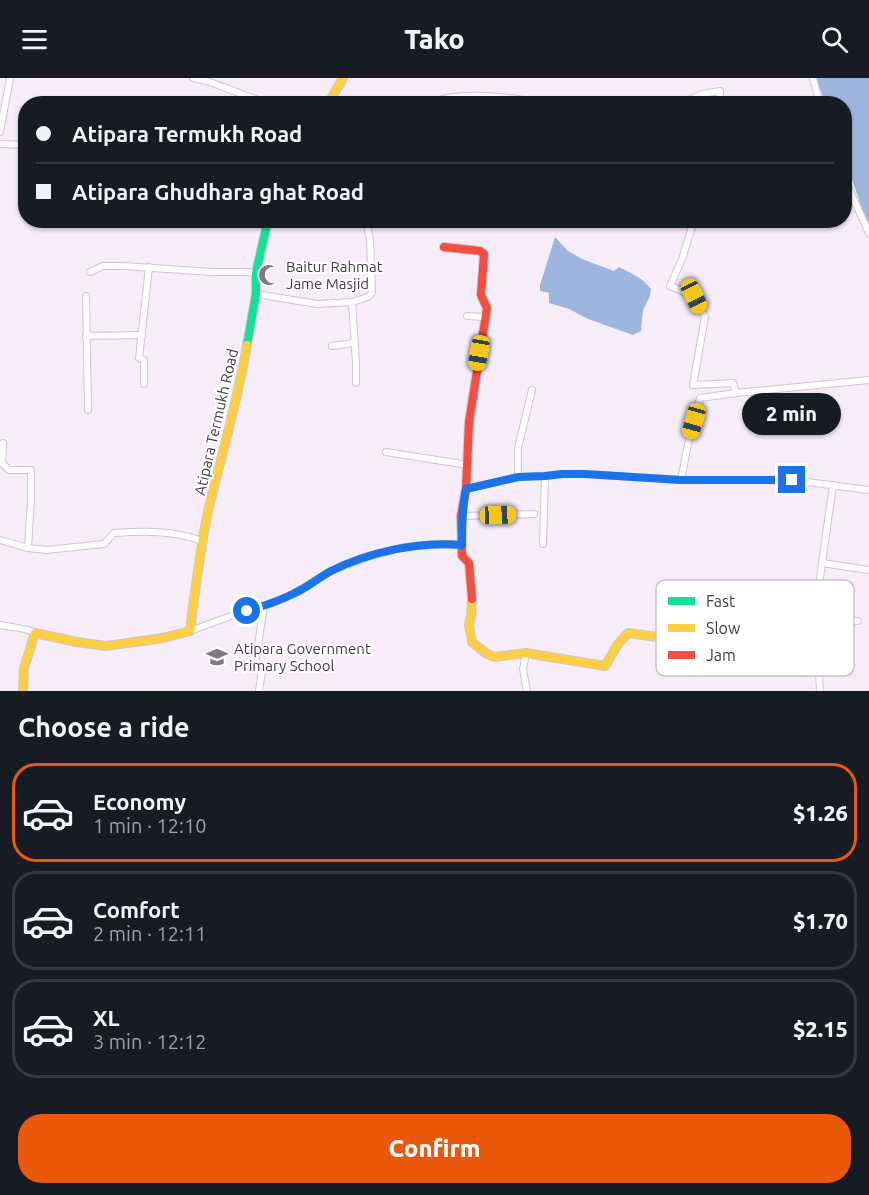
<!DOCTYPE html>
<html lang="en">
<head>
<meta charset="utf-8">
<style>
  body { margin:0; font-family:Ubuntu,sans-serif; background:#20242c; color:#f1f3f6; height:100vh; display:flex; flex-direction:column; font-size:22px; white-space:nowrap }
  * { box-sizing:border-box; margin:0 }
  p { font-size:20px; color:#9ea1a6 }
  .icon { flex:none; width:33px; height:33px; fill:none; stroke:currentColor; stroke-width:2; stroke-linecap:round; stroke-linejoin:round }
  .map { position:relative; height:613px; overflow:hidden }
  .sheet { display:flex; flex-direction:column; background:#171b24; flex:1 }
  .sheet>* { flex:none }
  .hud { position:absolute; left:18px; top:18px; width:834px; height:132px; border-radius:24px; box-shadow:0 2px 4px #0004; display:grid; align-content:center; height:132px; padding:0 18px; background:#171b24 }
  .end { position:absolute; width:27px; height:27px; margin:-14px; border:8px solid #1a73e8; background:#fff; box-shadow:0 0 0 3px #fff }
  .from { border-radius:50% }
  .bubble { position:absolute; height:42px; border-radius:21px; background:#171b24; box-shadow:0 2px 4px #0004; font-size:20px; font-weight:800; line-height:42px; text-align:center }
  .car { position:absolute; width:18px; height:36px; margin:-18px -9px; border-radius:8px; box-shadow:0 0 4px 2px #0007; background:linear-gradient(#f5c518 24%,#345 0 40%,#f5c518 0 76%,#345 0 86%,#f5c518 0) }
  .hud b { display:flex; align-items:center; gap:21px; height:57px; font-size:22px }
  .hud b+b { border-top:2px solid #363941 }
  .hud i { width:15px; height:15px; background:#f1f3f6 }
  ul { padding:0; list-style:none }
  li { display:flex; align-items:center; gap:18px; height:99px; margin:0 12px 9px; padding:0 6px; border:3px solid #363941; border-radius:24px }
  li div { flex:1 }
  li b { display:block; font-size:22px }
  li em { font-style:normal; font-weight:800 }
  li.selected { border-color:#ea580c }
  li>.icon { width:54px; height:54px; stroke-width:1.5 }
  h2 { padding:0 18px; font-size:27px; line-height:72px }
  .action { display:flex; gap:12px; margin-top:auto; padding:12px 18px }
  .action a { flex:1; height:69px; border-radius:24px; background:#ea580c; color:#fff; font-size:24px; font-weight:800; line-height:69px; text-align:center }
  header { display:flex; justify-content:space-between; align-items:center; height:78px; padding:0 18px; background:#171b24; font-size:27px; font-weight:800 }
  .map>svg:first-child { display:block }
</style>
</head>
<body>
<header><svg class="icon" aria-label="menu" viewBox="0 0 24 24"><path d="M4 6h16M4 12h16M4 18h16"/></svg>Tako<svg class="icon" aria-label="search" viewBox="0 0 24 24"><circle cx="10" cy="10" r="6"/><path d="M15 15l6 6"/></svg></header>
<div class="map">
<svg width="869" height="613" viewBox="0 0 869 613">
  <rect width="100%" height="100%" fill="#f6edf9"/>
  <g fill="#9eb6de">
    <path d="M 815,0 L 869,0 L 869,145 L 862,131 L 845,80 L 844,26 L 826,25 Z"/>
    <path d="M 555,159 L 568,173 L 582,181 L 614,193 L 619,189 C 631,195 643,200 651,211 L 650,218 L 643,232 L 641,253 L 633,257 L 588,241 L 569,231 L 549,225 L 549,215 L 540,213 L 540,207 Z"/>
  </g>
  <g fill="none" stroke-linecap="round" stroke-linejoin="round">
    <defs>
      <g id="street">
        <path d="M 193,0 L 207,3 L 269,26"/>
        <path d="M 813,0 L 820,26"/>
        <path d="M 426,26 C 435,23 444,20 454,19 C 485,15 518,21 548,26"/>
        <path d="M 681,26 L 701,16 L 720,13 L 719,26"/>
        <path d="M 0,54 L 10,0"/>
        <path d="M 0,66 L 26,67"/>
        <path d="M 844,100 L 869,155"/>
        <path d="M 90,194 L 103,188 L 123,188 L 213,194 L 247,194 L 256,195"/>
        <path d="M 256,216 L 317,226 L 352,224"/>
        <path d="M 86,218 L 88,332"/>
        <path d="M 467,238 L 485,239"/>
        <path d="M 86,258 L 142,257"/>
        <path d="M 332,268 L 354,265"/>
        <path d="M 356,305 L 356,285 L 352,224 L 368,219 L 372,215 L 370,162 L 366,142"/>
        <path d="M 144,306 L 144,282 L 139,280 L 149,189"/>
        <path d="M 693,307 L 705,239 L 694,218 L 670,208 L 682,181 L 694,142"/>
        <path d="M 693,307 L 733,305 L 736,315 L 869,302"/>
        <path d="M 386,374 L 468,387"/>
        <path d="M 518,399 L 518,370 L 532,312"/>
        <path d="M 681,402 L 688,366 L 700,320 L 736,315"/>
        <path d="M 466,411 L 518,399 L 545,398 L 562,396 L 585,396 L 681,402 L 792,402 L 869,412"/>
        <path d="M 461,438 L 534,436"/>
        <path d="M 0,462 L 28,470 L 31,422 L 31,392 L 9,392 L 2,385 L 3,365"/>
        <path d="M 543,466 L 545,398"/>
        <path d="M 28,470 L 46,472 L 104,466 L 114,455 C 144,453 176,452 204,464"/>
        <path d="M 822,485 L 869,492"/>
        <path d="M 757,509 L 820,522"/>
        <path d="M 822,540 L 858,543"/>
        <path d="M 0,547 C 13,550 24,549 35,555"/>
        <path d="M 190,553 L 231,538 L 276,524 L 294,515 L 333,492 L 371,478 L 404,469 L 451,466 L 462,467"/>
        <path d="M 526,575 L 523,591 L 527,613"/>
        <path d="M 259,613 L 262,593 L 256,590 L 255,587 L 264,528"/>
        <path d="M 820,613 L 818,575 L 822,528 L 818,514 L 833,407"/>
      </g>
      <path id="fast" d="M 247,267 L 256,216 L 256,195 L 268,142"/>
      <g id="slow">
        <path d="M 328,26 L 343,0"/>
        <path d="M 472,521 L 471,539 L 469,547 L 472,564 L 487,576 L 495,579 L 526,575 L 605,588 L 618,566 L 628,555 L 693,564 L 744,573"/>
        <path d="M 23,613 L 24,590 L 35,555 L 77,564 L 106,568 L 163,560 L 190,553 C 195,512 200,470 209,429 C 222,375 238,322 247,267"/>
      </g>
      <path id="jam" d="M 444,169 L 480,173 L 484,176 L 481,217 L 487,230 L 469,344 L 466,411 L 461,438 L 462,478 L 469,485 L 472,521"/>
    </defs>
    <use href="#street" stroke="#cec7d0" stroke-width="8"/>
    <use href="#fast" stroke="#cec7d0" stroke-width="10"/>
    <use href="#slow" stroke="#cec7d0" stroke-width="10"/>
    <use href="#jam" stroke="#cec7d0" stroke-width="10"/>
    <use href="#street" stroke="#fefcfe" stroke-width="6"/>
    <use href="#fast" stroke="#16e098" stroke-width="8"/>
    <use href="#slow" stroke="#ffcf43" stroke-width="8"/>
    <use href="#jam" stroke="#f24e42" stroke-width="8"/>
  </g>
  <g fill="none" stroke-linecap="round" stroke-linejoin="round">
    <path stroke="#1a73e8" stroke-width="8" d="M 247,533 C 264,528 279,523 295,515 C 308,509 318,500 331,493 C 369,474 419,463 462,467 C 462,448 462,430 466,411 L 518,399 L 545,398 L 562,396 L 585,396 L 681,402 L 792,402"/>
  </g>
  <defs>
    <symbol id="mosque-bare" viewBox="-9 -9 18 18"><path d="M3.5-4.9A6 6 0 1 0 3.5 4.9A5 5 0 1 1 3.5-4.9Z" fill="#807983" stroke="#fff" stroke-width="2.5" paint-order="stroke"/></symbol>
    <symbol id="school-bare" viewBox="-9 -9 18 18"><path d="M0-5L7-2L0 1L-7-2ZM-4 1L0 2.5L4 1V4Q0 6-4 4Z" fill="#807983" stroke="#fff" stroke-width="2.5" paint-order="stroke"/></symbol>
  </defs>
  <g fill-rule="evenodd">
    <use href="#mosque-bare" x="254" y="182" width="30" height="30"/>
    <use href="#school-bare" x="202" y="564" width="30" height="30"/>
  </g>
  <g text-anchor="middle" dominant-baseline="central" stroke-width="4.5" stroke-linejoin="round" paint-order="stroke">
    <g font-size="15" fill="#413a43" stroke="#fff" text-anchor="start">
      <text x="286" y="188">Baitur Rahmat<tspan x="286" dy="17">Jame Masjid</tspan></text>
      <text x="234" y="570">Atipara Government<tspan x="234" dy="17">Primary School</tspan></text>
    </g>
    <g font-size="15" fill="#413a43" stroke="#fff">
      <text transform="translate(216 344) rotate(-77)">Atipara Termukh Road</text>
    </g>
  </g>
  <rect x="656" y="502" width="198" height="96" rx="9" fill="#fff" stroke="#c6c4c7" stroke-width="1.5"/>
  <rect x="668" y="519" width="27" height="8" fill="#16e098"/>
  <rect x="668" y="546" width="27" height="8" fill="#ffcf43"/>
  <rect x="668" y="573" width="27" height="8" fill="#f24e42"/>
  <g font-size="16" fill="#413a43">
    <text x="706" y="529">Fast</text>
    <text x="706" y="556">Slow</text>
    <text x="706" y="583">Jam</text>
  </g>
</svg>
<i class="end from" style="left:247px;top:533px"></i>
<i class="end" style="left:792px;top:402px"></i>
<div class="bubble" style="left:742px;top:315px;width:99px">2 min</div>
<i class="car" style="left:694px;top:218px;rotate:154deg"></i>
<i class="car" style="left:479px;top:275px;rotate:190deg"></i>
<i class="car" style="left:694px;top:343px;rotate:196deg"></i>
<i class="car" style="left:498px;top:437px;rotate:88deg"></i>
<div class="hud">
<b><i class="from"></i>Atipara Termukh Road</b>
<b><i></i>Atipara Ghudhara ghat Road</b>
</div>
</div>
<section class="sheet">
<h2>Choose a ride</h2>
<ul>
<li class="selected"><svg class="icon" aria-label="car" viewBox="0 0 24 24"><path d="M5 17H2v-5l4-1 3-4h7l3 4 3 1v5h-3M9 17h6M6 11h13"/><circle cx="7" cy="17" r="2"/><circle cx="17" cy="17" r="2"/></svg><div><b>Economy</b><p>1 min · 12:10</p></div><em>$1.26</em></li>
<li><svg class="icon" aria-label="car" viewBox="0 0 24 24"><path d="M5 17H2v-5l4-1 3-4h7l3 4 3 1v5h-3M9 17h6M6 11h13"/><circle cx="7" cy="17" r="2"/><circle cx="17" cy="17" r="2"/></svg><div><b>Comfort</b><p>2 min · 12:11</p></div><em>$1.70</em></li>
<li><svg class="icon" aria-label="car" viewBox="0 0 24 24"><path d="M5 17H2v-5l4-1 3-4h7l3 4 3 1v5h-3M9 17h6M6 11h13"/><circle cx="7" cy="17" r="2"/><circle cx="17" cy="17" r="2"/></svg><div><b>XL</b><p>3 min · 12:12</p></div><em>$2.15</em></li>
</ul>
<div class="action"><a>Confirm</a></div>
</section>
</body>
</html>
